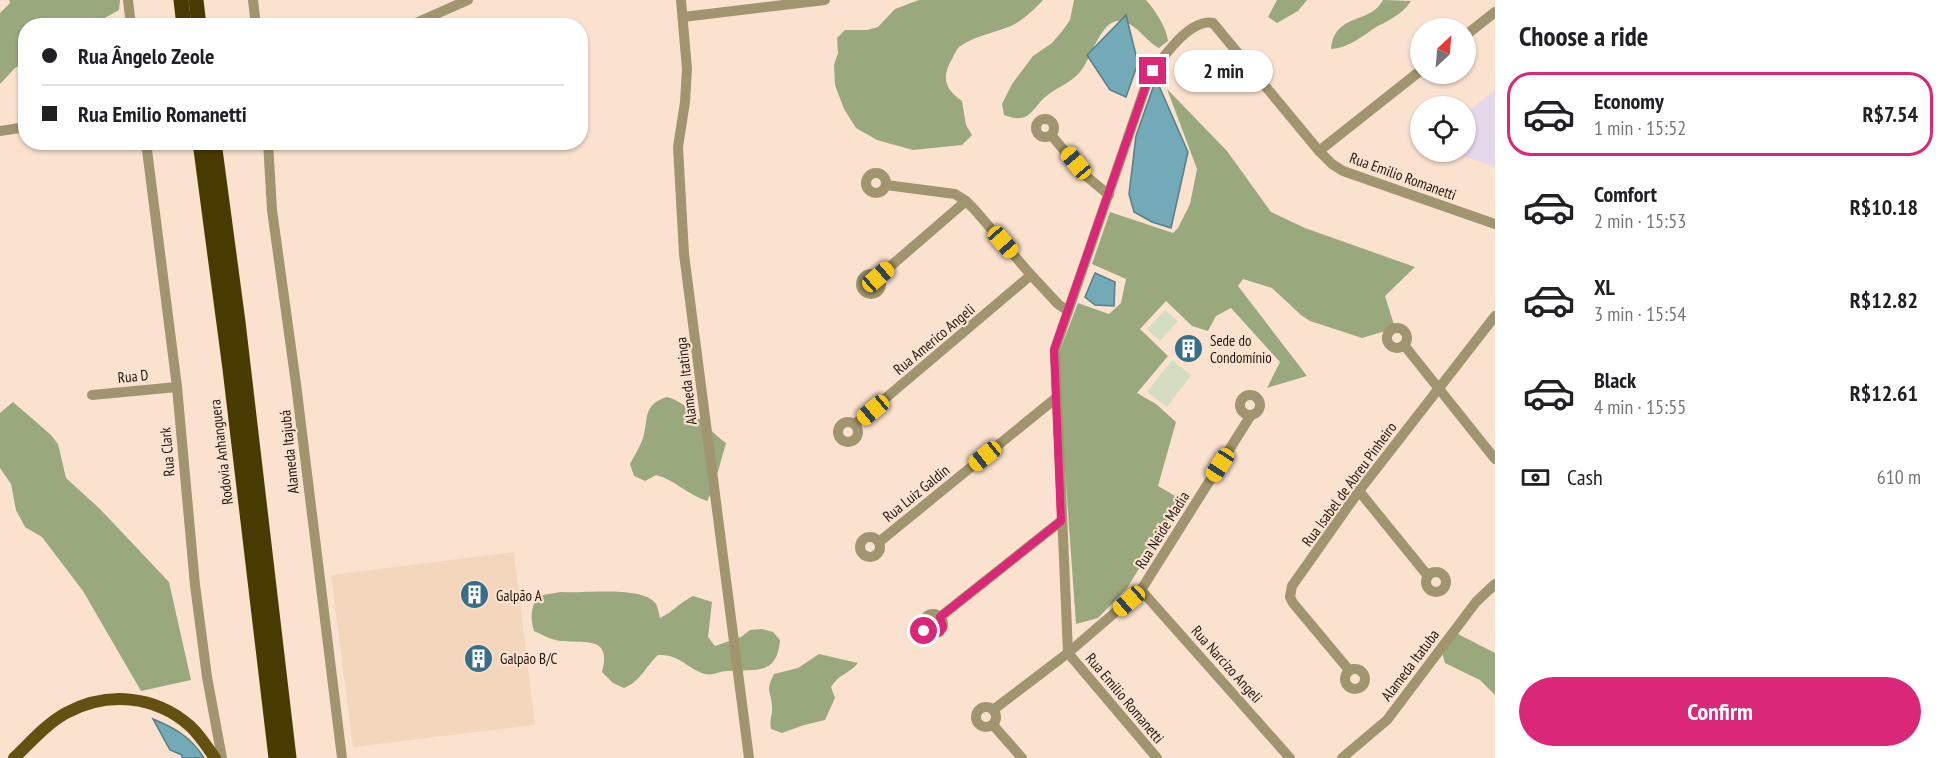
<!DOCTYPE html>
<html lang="en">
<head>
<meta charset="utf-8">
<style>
  body { margin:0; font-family:"PT Sans Narrow",sans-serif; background:#f6f6f6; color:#202124; height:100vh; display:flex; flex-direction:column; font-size:22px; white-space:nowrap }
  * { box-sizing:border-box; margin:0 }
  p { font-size:20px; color:#757577 }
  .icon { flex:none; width:33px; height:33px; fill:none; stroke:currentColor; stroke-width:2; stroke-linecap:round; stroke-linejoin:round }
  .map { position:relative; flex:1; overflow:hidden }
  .side { display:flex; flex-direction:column; background:#fff; width:450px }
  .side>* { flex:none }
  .banner { position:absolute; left:18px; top:18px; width:570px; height:132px; border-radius:24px; box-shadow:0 2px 4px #0004; display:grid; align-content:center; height:132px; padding:0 24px; background:#fff }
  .needle { width:39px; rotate:26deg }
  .controls { position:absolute; left:1410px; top:18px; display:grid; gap:12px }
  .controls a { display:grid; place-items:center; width:66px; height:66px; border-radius:50%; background:#fff; box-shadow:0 2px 4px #0004; font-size:30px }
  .end { position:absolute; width:27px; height:27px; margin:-14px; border:8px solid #db2777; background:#fff; box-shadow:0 0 0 3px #fff }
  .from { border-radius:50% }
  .bubble { position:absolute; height:42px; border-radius:21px; background:#fff; box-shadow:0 2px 4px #0004; font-size:20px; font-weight:700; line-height:42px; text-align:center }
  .car { position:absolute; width:18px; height:36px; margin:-18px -9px; border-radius:8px; box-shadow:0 0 4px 2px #0007; background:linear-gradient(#f5c518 24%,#345 0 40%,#f5c518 0 76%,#345 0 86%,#f5c518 0) }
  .banner b { display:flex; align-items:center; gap:21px; height:57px; font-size:22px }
  .banner b+b { border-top:2px solid #e0e0e0 }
  .banner i { width:15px; height:15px; background:#202124 }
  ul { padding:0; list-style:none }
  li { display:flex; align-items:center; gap:18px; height:84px; margin:0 12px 9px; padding:0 12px; border:3px solid transparent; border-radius:24px }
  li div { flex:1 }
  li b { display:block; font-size:22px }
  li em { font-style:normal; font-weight:700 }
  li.on { border-color:#db2777 }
  li>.icon { width:54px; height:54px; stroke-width:1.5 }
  h2 { padding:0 24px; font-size:27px; line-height:72px }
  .pay { display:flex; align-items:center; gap:15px; height:66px; padding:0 24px; font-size:22px }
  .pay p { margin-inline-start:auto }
  .cta { display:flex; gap:12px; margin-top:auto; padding:12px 24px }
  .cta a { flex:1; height:69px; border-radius:36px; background:#db2777; color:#fff; font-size:24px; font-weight:700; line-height:69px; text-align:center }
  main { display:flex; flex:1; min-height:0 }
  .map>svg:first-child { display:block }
</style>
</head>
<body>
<main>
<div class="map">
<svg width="1495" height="758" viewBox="0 0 1495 758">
  <rect width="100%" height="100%" fill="#fbe2cf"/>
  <path fill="#f4d6bd" d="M 514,552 L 535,725 L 353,747 L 331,575 Z"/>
  <path fill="#e6d8eb" d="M 1495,90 L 1495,167 L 1452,152 L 1466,152 L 1466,113 Z"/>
  <g fill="#d4ddc1">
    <path d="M 1165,310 L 1178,321 L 1160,341 L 1147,329 Z"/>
    <path d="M 1172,360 L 1191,375 L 1167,407 L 1147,392 Z"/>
  </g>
  <g fill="#9aa87e">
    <path d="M 9,0 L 120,0 L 119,10 L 92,25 L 26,26 L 25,63 L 15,68 L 0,84 L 0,13 L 10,3 Z"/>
    <path d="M 919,0 L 1043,0 C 1035,9 1022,21 1011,26 C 996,32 972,37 959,47 C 957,49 954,55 952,59 C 941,77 945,90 962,101 L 966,125 L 972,135 L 962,145 L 913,150 L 877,140 L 856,128 L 844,109 L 835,85 L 834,65 L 838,53 L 837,38 L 845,30 L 867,30 L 878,27 L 895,9 Z"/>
    <path d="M 1074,0 L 1146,0 C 1155,10 1167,28 1168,41 L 1159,48 C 1147,42 1135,23 1122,21 C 1101,17 1092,58 1080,72 C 1070,84 1054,88 1043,99 C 1038,104 1033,112 1027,116 C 1019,120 1012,118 1004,115 L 1002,104 L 1012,84 L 1033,56 L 1052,43 L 1063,30 L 1070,20 Z"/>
    <path d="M 1277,0 L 1307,0 L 1298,11 L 1277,23 L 1268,17 Z"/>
    <path d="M 1383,0 L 1411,1 C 1401,16 1388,20 1373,29 C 1360,38 1348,48 1331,49 C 1335,12 1370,25 1383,0 Z"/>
    <path d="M 1167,89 L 1227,151 L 1271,212 L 1305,228 L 1415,267 L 1385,296 L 1395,328 L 1362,338 L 1310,321 L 1301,315 L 1272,288 L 1243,279 L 1238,286 L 1307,376 L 1267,388 L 1280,362 L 1231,308 L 1216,316 L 1208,331 L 1192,326 L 1166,301 L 1140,329 L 1168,356 L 1137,393 L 1156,404 L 1176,422 L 1158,486 L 1182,500 L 1127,588 L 1098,618 L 1076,624 L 1057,358 L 1078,303 L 1109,314 L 1121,303 L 1126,279 L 1092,264 L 1110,212 L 1173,233 L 1178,228 L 1190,204 L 1197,169 Z"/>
    <path d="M 667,397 C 690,403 705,428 726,443 L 713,489 L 707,501 C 688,495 675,480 656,475 L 645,481 L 634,476 L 630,464 C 634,456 640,447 643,438 C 649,418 642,405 667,397 Z"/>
    <path d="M 13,402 L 51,435 L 58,444 L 66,478 L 100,509 L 169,582 L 191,680 L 141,691 L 83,591 L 42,537 L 25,527 L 16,510 L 11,484 L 0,468 L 0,413 Z"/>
    <path d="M 561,592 C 583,594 643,585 656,604 C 658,608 659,614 660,618 C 673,612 680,602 693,596 L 712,602 L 708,637 L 715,646 L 741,637 L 750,630 L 762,629 L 773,632 L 780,640 C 777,676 756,669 728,671 C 719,671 714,676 705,674 C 686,668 680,654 658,655 C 645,667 641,681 624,688 L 613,683 L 602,672 C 612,635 585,644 561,641 C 551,640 543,635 534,631 C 530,617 531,609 537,596 Z"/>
    <path d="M 1454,632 L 1495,653 L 1495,695 L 1480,680 L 1445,663 L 1442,652 Z"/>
    <path d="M 819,654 L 858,663 C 849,674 839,674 831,687 L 835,698 L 825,720 L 804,725 L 782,733 L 771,729 C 769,718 773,715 772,706 C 771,689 765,692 774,674 L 798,668 Z"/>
  </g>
  <g fill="#72aab7" stroke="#597e85" stroke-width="1.5">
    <path d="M 1126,15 L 1138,63 L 1126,97 L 1110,90 L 1087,55 Z"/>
    <path d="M 1156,79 L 1188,152 L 1171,228 L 1152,222 L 1134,212 L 1129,194 L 1136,136 Z"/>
    <path d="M 1095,273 L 1115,282 L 1114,306 L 1095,305 L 1085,297 Z"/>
    <path d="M 153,719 C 175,728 191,737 204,758 L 182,758 L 182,755 L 170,750 Z"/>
  </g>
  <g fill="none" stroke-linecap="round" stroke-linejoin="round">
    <g stroke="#a1956f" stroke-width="10">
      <path d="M 128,0 L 131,26"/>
      <path d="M 253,0 L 256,26"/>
      <path d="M 681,0 L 687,69 L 685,102 L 678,147 L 684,254 L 749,758"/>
      <path d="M 683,17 L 825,0"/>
      <path d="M 409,26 L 468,0"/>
      <path d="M 1466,35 L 1495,12"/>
      <circle cx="1045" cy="128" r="9"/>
      <path d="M 0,131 L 26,127"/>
      <path d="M 1051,135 L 1086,176 L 1109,195"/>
      <path d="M 146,142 L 177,387 L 195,585 L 207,677 L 222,758"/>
      <path d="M 268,142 L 272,210 L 296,384 L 342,758"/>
      <path d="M 1319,151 L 1420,71"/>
      <circle cx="876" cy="183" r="10"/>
      <path d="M 886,185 L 955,194 L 966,201 L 974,209 L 1031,275 L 1058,304 L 1068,311"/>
      <circle cx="871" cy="284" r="10"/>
      <path d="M 878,277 L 966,201"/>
      <circle cx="1397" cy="338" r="10"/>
      <path d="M 1404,345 L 1495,459"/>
      <circle cx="1250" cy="405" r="10"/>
      <path d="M 92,395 L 177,387"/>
      <circle cx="848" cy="432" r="10"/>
      <path d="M 855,424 L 1031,275"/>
      <path d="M 1359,491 L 1428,576"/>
      <circle cx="870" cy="547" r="10"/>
      <path d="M 879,542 L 1056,398"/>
      <circle cx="1436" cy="582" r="10"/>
      <path d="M 1141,590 L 1290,758"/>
      <circle cx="933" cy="624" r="10"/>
      <path d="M 940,617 L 1061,521"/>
      <circle cx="1355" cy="679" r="10"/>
      <path d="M 1349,670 L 1293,603 L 1290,597 L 1292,586 L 1359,491 L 1495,316"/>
      <circle cx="986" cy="717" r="10"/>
      <path d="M 993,710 L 1068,653 L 1141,590 L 1251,415"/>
      <path d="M 993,725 L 1022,758"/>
      <path d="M 1157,758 L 1068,653 L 1055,349 L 1146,85 C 1155,66 1188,18 1213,23 L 1319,151 L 1332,164 L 1343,171 L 1495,224"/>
      <path d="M 1342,758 L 1387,720 L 1476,602 L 1495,584"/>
    </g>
    <path stroke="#635111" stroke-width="12" d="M 14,758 C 30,743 46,724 66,713 C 107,691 155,695 190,726 C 200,735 207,747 215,758"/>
    <g stroke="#493a00" stroke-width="15">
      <path d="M 181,0 L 184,26"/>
      <path d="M 196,0 L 199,26"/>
      <path d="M 200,142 L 230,369 L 276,758"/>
      <path d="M 214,142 L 238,322 L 289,758"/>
    </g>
  </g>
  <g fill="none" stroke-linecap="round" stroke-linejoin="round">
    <path stroke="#db2777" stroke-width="8" d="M 924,631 L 930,634 L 940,632 L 943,627 L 940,617 L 1061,521 L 1054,350 L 1146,85 L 1153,71"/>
  </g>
  <defs>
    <symbol id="building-disc" viewBox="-11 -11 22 22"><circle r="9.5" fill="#376e89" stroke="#fbe2cf"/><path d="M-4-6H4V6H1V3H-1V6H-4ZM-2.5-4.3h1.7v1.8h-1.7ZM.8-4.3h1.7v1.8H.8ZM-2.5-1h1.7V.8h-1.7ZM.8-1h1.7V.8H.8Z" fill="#fff"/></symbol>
  </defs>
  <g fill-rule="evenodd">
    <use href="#building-disc" x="1172" y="332" width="33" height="33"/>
    <use href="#building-disc" x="458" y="578" width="33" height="33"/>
    <use href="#building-disc" x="462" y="642" width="33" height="33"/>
  </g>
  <g text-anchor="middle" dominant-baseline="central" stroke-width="4.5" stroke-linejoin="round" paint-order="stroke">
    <g font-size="15" fill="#1f160f" stroke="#fbe2cf">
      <text transform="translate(1403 176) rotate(20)">Rua Emilio Romanetti</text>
      <text transform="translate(934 339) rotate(-40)">Rua Americo Angeli</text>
      <text transform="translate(133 376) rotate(-6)">Rua D</text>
      <text transform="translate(686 381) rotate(-97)">Alameda Itatinga</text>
      <text transform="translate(167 452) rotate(-95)">Rua Clark</text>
      <text transform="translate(221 452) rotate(-97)">Rodovia Anhanguera</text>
      <text transform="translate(289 452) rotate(-96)">Alameda Itajubá</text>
      <text transform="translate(1349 484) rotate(-54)">Rua Isabel de Abreu Pinheiro</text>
      <text transform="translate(916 493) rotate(-39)">Rua Luiz Galdin</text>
      <text transform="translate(1162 530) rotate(-58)">Rua Neide Madia</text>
      <text transform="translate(1227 664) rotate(48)">Rua Narcizo Angeli</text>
      <text transform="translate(1410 665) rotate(-53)">Alameda Itatuba</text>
      <text transform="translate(1125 698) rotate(50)">Rua Emilio Romanetti</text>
    </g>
    <g font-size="15" fill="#1f160f" stroke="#fbe2cf" text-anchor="start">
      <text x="1210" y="340">Sede do<tspan x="1210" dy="17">Condomínio</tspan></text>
      <text x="496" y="595">Galpão A</text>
      <text x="500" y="658">Galpão B/C</text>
    </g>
  </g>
</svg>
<div class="controls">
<a><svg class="needle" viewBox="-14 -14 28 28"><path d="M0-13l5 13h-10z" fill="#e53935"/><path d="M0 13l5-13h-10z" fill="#757577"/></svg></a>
<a><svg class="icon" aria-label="locate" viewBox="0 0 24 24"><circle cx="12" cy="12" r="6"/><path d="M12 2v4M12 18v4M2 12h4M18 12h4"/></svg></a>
</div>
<i class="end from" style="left:924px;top:631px"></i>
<i class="end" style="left:1153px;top:71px"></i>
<div class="bubble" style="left:1174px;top:50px;width:99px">2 min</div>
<i class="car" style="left:1076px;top:163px;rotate:320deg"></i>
<i class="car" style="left:1003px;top:242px;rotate:139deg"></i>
<i class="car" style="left:878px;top:277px;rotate:49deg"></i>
<i class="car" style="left:873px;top:410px;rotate:230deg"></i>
<i class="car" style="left:985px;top:456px;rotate:231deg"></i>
<i class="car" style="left:1220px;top:465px;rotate:213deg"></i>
<i class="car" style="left:1129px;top:601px;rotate:229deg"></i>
<div class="banner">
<b><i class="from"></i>Rua Ângelo Zeole</b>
<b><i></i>Rua Emilio Romanetti</b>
</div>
</div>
<section class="side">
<h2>Choose a ride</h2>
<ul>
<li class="on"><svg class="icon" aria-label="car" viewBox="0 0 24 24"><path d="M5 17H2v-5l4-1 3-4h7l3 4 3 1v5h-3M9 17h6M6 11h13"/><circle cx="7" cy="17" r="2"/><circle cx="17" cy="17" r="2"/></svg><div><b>Economy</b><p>1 min · 15:52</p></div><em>R$7.54</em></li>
<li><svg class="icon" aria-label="car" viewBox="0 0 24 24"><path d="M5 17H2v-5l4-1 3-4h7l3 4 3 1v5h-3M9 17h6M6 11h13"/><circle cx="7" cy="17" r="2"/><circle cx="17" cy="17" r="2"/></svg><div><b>Comfort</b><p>2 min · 15:53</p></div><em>R$10.18</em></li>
<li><svg class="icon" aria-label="car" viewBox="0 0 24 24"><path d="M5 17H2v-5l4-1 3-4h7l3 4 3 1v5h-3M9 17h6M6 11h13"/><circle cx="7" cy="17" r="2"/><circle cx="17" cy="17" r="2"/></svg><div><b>XL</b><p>3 min · 15:54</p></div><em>R$12.82</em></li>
<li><svg class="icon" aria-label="car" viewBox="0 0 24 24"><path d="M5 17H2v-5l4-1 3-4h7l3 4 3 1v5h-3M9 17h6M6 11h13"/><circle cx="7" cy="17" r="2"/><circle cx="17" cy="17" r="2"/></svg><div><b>Black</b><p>4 min · 15:55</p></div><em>R$12.61</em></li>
</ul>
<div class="pay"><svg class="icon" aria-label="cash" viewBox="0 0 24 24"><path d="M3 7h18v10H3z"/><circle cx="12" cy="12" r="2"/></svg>Cash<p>610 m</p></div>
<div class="cta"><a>Confirm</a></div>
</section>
</main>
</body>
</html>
